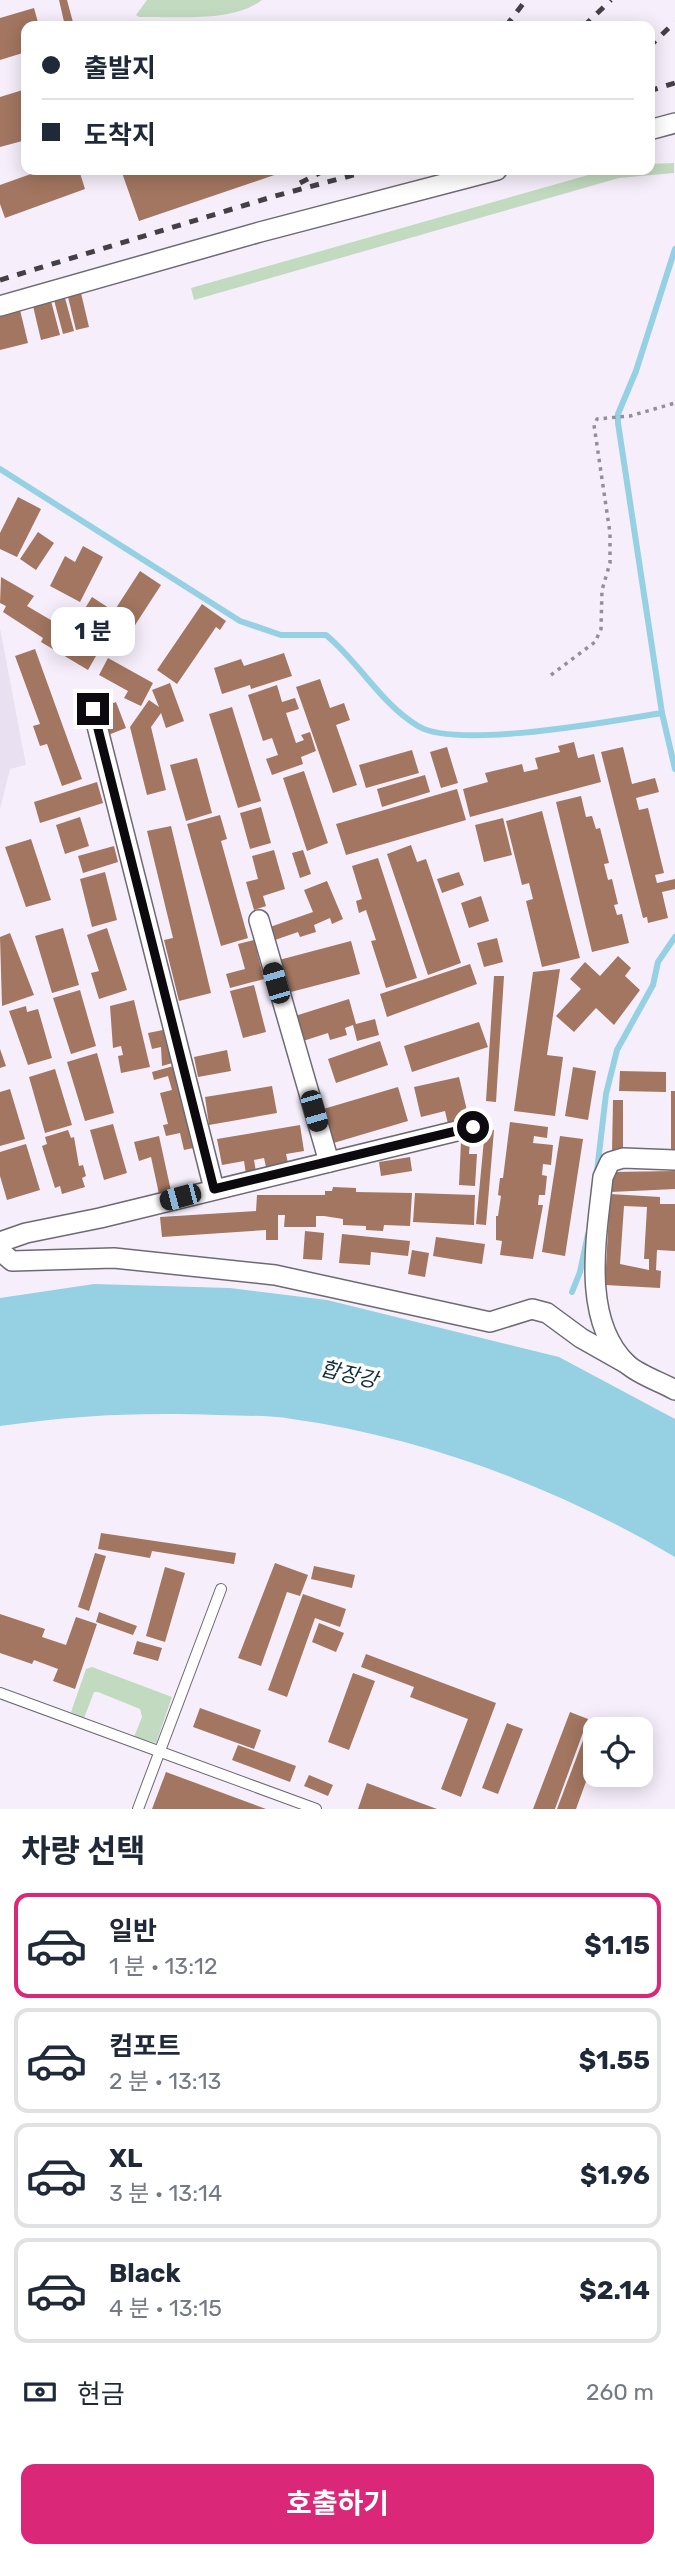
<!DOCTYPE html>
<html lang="ko">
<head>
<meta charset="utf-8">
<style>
  body { margin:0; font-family:Rubik,"Noto Sans KR",sans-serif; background:#f6f6f7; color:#1f2937; height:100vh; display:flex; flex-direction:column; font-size:26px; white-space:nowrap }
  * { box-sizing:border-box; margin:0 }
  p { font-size:23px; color:#747a83 }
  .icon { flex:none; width:38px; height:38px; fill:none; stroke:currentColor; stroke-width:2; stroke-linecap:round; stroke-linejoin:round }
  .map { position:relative; height:1809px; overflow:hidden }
  .panel { display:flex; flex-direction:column; background:#fff; flex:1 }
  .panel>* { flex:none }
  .top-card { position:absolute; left:21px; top:21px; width:634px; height:154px; border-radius:14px; box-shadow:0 4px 18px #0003; display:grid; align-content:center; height:154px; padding:0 21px; background:#fff }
  .tools { position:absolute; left:583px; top:1717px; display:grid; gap:14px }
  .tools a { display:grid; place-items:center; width:70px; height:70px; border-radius:14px; background:#fff; box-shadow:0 4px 18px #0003; font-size:35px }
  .end { position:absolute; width:32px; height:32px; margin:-16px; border:9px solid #0c0a0e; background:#fff; box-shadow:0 0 0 4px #fff }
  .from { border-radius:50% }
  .bubble { position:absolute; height:49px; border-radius:14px; background:#fff; box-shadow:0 4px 18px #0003; font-size:23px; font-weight:700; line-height:49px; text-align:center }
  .car { position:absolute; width:21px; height:42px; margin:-21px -10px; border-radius:9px; box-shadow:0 0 5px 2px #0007; background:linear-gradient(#222 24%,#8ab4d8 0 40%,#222 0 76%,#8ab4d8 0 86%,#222 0) }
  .top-card b { display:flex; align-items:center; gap:24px; height:66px; font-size:26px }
  .top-card b+b { border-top:2px solid #e0e1e3 }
  .top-card i { width:18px; height:18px; background:#1f2937 }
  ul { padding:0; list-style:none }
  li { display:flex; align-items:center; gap:21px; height:105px; margin:0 14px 10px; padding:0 7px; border:4px solid #e0e1e3; border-radius:14px }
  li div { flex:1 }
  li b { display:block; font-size:26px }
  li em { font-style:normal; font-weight:700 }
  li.selected { border-color:#db2777 }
  li>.icon { width:63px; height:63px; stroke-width:1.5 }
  h2 { padding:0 21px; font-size:32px; line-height:84px }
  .pay { display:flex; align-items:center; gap:18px; height:77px; padding:0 21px; font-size:26px }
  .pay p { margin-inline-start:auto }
  .cta { display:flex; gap:14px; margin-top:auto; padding:14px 21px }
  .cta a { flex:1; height:80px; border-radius:14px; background:#db2777; color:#fff; font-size:28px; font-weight:700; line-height:80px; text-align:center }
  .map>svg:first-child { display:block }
</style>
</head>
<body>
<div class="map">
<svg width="675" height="1809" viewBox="0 0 675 1809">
  <rect width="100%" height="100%" fill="#f6effb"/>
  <path fill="#e9e0f1" d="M 0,628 L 26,765 L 10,769 L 0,809 Z"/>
  <g fill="#c2dabf">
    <path d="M 147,0 L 262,0 C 231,23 176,16 139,17 L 136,15 Z"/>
    <path d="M 674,163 L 674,173 L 619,178 L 194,300 L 191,288 L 606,170 L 649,170 L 649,164 Z"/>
    <path d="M 92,1667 L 172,1697 L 156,1743 L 134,1737 L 142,1717 L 140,1709 L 98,1692 L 94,1692 L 84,1718 L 71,1712 L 86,1669 Z"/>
  </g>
  <path fill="#96d0e3" d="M 94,1284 L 230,1288 L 327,1300 L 559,1357 L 675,1419 L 675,1557 C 558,1488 427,1438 292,1419 C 268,1415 242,1416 217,1415 C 141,1412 76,1415 0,1426 L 0,1298 Z"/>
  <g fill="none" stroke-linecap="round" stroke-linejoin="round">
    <g stroke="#96d0e3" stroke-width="6">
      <path d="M 675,249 L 636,371 L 618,414 L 618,423 L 662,713 L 675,769"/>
      <path d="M 0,469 L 240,621 L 281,635 L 326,635 C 359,662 381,704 418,726 C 457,750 612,721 662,713"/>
      <path d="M 597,1171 L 606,1094 L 617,1050 L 653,985 L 658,962 L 675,937"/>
      <path d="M 572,1292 L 580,1272 L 588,1234"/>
    </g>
  </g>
  <g fill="#a27660" fill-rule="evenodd">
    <path d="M 59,0 L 67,0 L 74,26 L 65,26 Z"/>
    <path d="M 34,8 L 39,26 L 26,26 L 26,52 L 0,60 L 0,18 Z"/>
    <path d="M 26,89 L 26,140 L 0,147 L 0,97 Z"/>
    <path d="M 42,170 L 79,170 L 85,189 L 5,218 L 0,204 L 0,185 Z"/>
    <path d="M 121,170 L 289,170 L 139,221 Z"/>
    <path d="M 81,293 L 89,327 L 76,330 L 68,297 Z"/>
    <path d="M 65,298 L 74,331 L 63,334 L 54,300 Z"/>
    <path d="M 51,301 L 60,335 L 41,340 L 33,306 Z"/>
    <path d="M 20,310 L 28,343 L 0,350 L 0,315 Z"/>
    <path d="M 18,497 L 41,509 L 17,557 L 0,549 L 0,533 Z"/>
    <path d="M 38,532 L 54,543 L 36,570 L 20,559 Z"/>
    <path d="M 83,546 L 103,557 L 80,602 L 50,586 L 65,556 L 75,562 Z"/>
    <path d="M 140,571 L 161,585 L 128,636 L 107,622 Z"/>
    <path d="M 1,577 L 34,596 L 27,606 L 100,649 L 88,670 L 41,642 L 43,638 L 3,612 L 6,606 L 0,603 Z"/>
    <path d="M 92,597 L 112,610 L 104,622 L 84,610 Z"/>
    <path d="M 202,604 L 226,621 L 220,630 L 216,627 L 177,684 L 157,670 Z"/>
    <path d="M 35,649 L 82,779 L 62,786 L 47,744 L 40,746 L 33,726 L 40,724 L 15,656 Z"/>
    <path d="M 284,653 L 292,676 L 251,689 L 250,685 L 222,694 L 214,668 L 241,659 L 244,666 Z"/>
    <path d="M 108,658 L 153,683 L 141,706 L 124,698 L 128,691 L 99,675 Z"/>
    <path d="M 320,679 L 330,708 L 344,703 L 350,720 L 336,725 L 357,785 L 333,793 L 296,687 Z"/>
    <path d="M 170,683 L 184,721 L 166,728 L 161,713 L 151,727 L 166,790 L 147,795 L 130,727 L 149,700 L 159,707 L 152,690 Z"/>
    <path d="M 277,685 L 282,702 L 295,698 L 299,709 L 286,713 L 296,743 L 304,740 L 301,735 L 310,732 L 316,751 L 301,757 L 303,764 L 272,775 L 266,759 L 278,755 L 272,738 L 263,741 L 248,695 Z"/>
    <path d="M 116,702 L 126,728 L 108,735 L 98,709 Z"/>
    <path d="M 232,707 L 261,801 L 238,808 L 209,714 Z"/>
    <path d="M 574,742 L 578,758 L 594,754 L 601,782 L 470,817 L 463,789 L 488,782 L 485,773 L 522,764 L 524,772 L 538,769 L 535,758 L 560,752 L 558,746 Z"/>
    <path d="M 447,747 L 458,783 L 441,788 L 430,752 Z"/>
    <path d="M 623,747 L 632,784 L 655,778 L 659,792 L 636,798 L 639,810 L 648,808 L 664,873 L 655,875 L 657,883 L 675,879 L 675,889 L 662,892 L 668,918 L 648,923 L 647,917 L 643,918 L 601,752 Z"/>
    <path d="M 412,750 L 419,773 L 366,788 L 359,765 Z"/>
    <path d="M 197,758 L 212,813 L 186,821 L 170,765 Z"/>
    <path d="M 304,771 L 328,843 L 307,851 L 283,778 Z"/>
    <path d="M 425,775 L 430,792 L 382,807 L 377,789 Z"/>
    <path d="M 97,782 L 103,803 L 40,823 L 34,802 Z"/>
    <path d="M 457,789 L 466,820 L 346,855 L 336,824 Z"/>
    <path d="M 581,796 L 586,817 L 592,816 L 596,829 L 600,828 L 609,863 L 604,864 L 608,880 L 612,879 L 618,904 L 614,905 L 617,915 L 622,914 L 629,943 L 592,952 L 556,802 Z"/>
    <path d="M 261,807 L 271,843 L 250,849 L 240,813 Z"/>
    <path d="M 542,811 L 580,958 L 542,967 L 526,901 L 533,899 L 529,883 L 522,885 L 506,821 Z"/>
    <path d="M 220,815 L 227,839 L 221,841 L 248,938 L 221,946 L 187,824 Z"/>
    <path d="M 80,817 L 89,846 L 65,854 L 56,825 Z"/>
    <path d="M 503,818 L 512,855 L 484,862 L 475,825 Z"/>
    <path d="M 171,826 L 211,993 L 179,1001 L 164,940 L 173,938 L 147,831 Z"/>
    <path d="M 31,839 L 51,900 L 26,907 L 5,847 Z"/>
    <path d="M 411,845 L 417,862 L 426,859 L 461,963 L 428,975 L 387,854 Z"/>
    <path d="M 114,846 L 118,862 L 83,873 L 78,856 Z"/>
    <path d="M 274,850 L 285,889 L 263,896 L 266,906 L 254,910 L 246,882 L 258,879 L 252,856 Z"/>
    <path d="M 303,850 L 311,874 L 300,878 L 292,853 Z"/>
    <path d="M 378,858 L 417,978 L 386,988 L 371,941 L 376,940 L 366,910 L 359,913 L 356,901 L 362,899 L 352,866 Z"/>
    <path d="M 105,872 L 117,920 L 92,927 L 80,879 Z"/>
    <path d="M 459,872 L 464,885 L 442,893 L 437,879 Z"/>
    <path d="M 327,881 L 343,919 L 332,924 L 330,918 L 314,925 L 316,932 L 300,937 L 298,932 L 275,940 L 270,927 L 313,912 L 304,890 Z"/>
    <path d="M 481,896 L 489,921 L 469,928 L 461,903 Z"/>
    <path d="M 63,928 L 79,985 L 52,993 L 35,936 Z"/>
    <path d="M 107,928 L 127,990 L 99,999 L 91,973 L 99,971 L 87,935 Z"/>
    <path d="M 10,933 L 34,995 L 2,1006 L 0,937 Z"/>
    <path d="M 497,938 L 503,962 L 484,967 L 477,943 Z"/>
    <path d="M 254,940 L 264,979 L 230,988 L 226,974 L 245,969 L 238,944 Z"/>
    <path d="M 351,941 L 360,974 L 287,993 L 279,960 Z"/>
    <path d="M 618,956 L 631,968 L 625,976 L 640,990 L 614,1025 L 596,1008 L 574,1032 L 556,1016 L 581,989 L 570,979 L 585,962 L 600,976 Z"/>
    <path d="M 470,964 L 477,984 L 387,1017 L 380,994 Z"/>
    <path d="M 560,969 L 547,1055 L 563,1057 L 555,1116 L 514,1111 L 533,972 Z"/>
    <path d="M 494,976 L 504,976 L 496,1102 L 486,1101 Z"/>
    <path d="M 254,985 L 266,1032 L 243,1038 L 230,991 Z"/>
    <path d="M 80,990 L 96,1046 L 71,1054 L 53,998 Z"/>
    <path d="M 349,999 L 356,1024 L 375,1019 L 379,1035 L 357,1041 L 353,1025 L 345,1028 L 347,1035 L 330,1040 L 328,1033 L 303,1041 L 295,1016 Z"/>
    <path d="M 134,1000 L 150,1067 L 121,1073 L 118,1056 L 123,1055 L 121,1046 L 113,1048 L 110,1006 Z"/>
    <path d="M 26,1006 L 27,1012 L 38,1009 L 52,1058 L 28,1065 L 9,1011 Z"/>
    <path d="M 479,1022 L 488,1047 L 412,1072 L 404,1046 Z"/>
    <path d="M 168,1029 L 176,1062 L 162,1066 L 161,1047 L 152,1049 L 148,1033 Z"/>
    <path d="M 380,1041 L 388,1065 L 336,1083 L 328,1059 Z"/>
    <path d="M 0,1049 L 6,1066 L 0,1068 Z"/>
    <path d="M 227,1050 L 231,1071 L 198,1077 L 194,1057 Z"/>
    <path d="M 97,1053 L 114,1113 L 85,1121 L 67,1062 Z"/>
    <path d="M 177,1065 L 198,1147 L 184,1150 L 180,1133 L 166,1136 L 163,1125 L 168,1124 L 160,1093 L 172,1090 L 168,1076 L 154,1080 L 152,1072 Z"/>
    <path d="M 573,1067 L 596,1071 L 588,1120 L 565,1116 Z"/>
    <path d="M 55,1069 L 72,1125 L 45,1133 L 29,1077 Z"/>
    <path d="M 620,1071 L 666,1072 L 666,1092 L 619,1091 Z"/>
    <path d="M 459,1077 L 469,1119 L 448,1124 L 445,1111 L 421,1117 L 414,1087 Z"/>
    <path d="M 272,1086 L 277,1113 L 209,1125 L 205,1097 Z"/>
    <path d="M 398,1087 L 408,1121 L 330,1144 L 320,1110 Z"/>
    <path d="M 10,1089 L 25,1139 L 0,1146 L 0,1092 Z"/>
    <rect x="671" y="1091" width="4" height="58"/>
    <path d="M 613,1100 L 623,1100 L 623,1152 L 612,1152 Z"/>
    <path d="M 510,1122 L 548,1127 L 547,1138 L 534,1136 L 533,1143 L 553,1145 L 551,1165 L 543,1164 L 542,1175 L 547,1176 L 545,1195 L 539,1195 L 538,1205 L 543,1205 L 533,1259 L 500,1255 L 502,1241 L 496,1240 L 496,1216 L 498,1216 L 501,1196 L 498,1195 L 500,1178 L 503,1178 Z"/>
    <path d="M 113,1124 L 127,1173 L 104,1180 L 90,1130 Z"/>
    <path d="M 300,1125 L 304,1151 L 286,1154 L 288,1163 L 266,1167 L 264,1158 L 254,1160 L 256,1172 L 246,1174 L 244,1161 L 222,1165 L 217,1139 Z"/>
    <path d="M 485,1129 L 494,1130 L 486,1225 L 476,1224 Z"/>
    <path d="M 68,1130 L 71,1138 L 74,1137 L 79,1166 L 83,1165 L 86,1176 L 82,1178 L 85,1187 L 62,1194 L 60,1186 L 55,1188 L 42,1146 L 47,1144 L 45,1137 Z"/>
    <path d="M 159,1136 L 171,1191 L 159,1194 L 151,1157 L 139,1161 L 134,1142 Z"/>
    <path d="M 560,1136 L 583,1139 L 565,1256 L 542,1252 Z"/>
    <path d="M 461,1141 L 470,1141 L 469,1154 L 477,1154 L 475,1186 L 459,1185 Z"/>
    <path d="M 26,1144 L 40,1190 L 7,1200 L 0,1176 L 0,1152 Z"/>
    <path d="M 410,1157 L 412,1171 L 381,1176 L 379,1162 Z"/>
    <path d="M 675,1171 L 675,1189 L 611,1192 L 611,1172 Z"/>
    <path d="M 333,1187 L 356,1188 L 356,1192 L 412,1193 L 410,1226 L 384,1225 L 383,1231 L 366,1230 L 366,1226 L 343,1225 L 343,1219 L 324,1216 L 316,1216 L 316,1227 L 284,1227 L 285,1215 L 278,1215 L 278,1240 L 266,1240 L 266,1230 L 162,1237 L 160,1217 L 256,1211 L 257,1195 L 325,1195 L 325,1191 L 332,1191 Z"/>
    <path d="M 415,1193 L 475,1195 L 474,1225 L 413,1222 Z"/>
    <path d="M 610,1194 L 660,1197 L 660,1204 L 675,1204 L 675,1251 L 657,1250 L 656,1270 L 661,1271 L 660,1288 L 605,1285 ZM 624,1206 L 647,1207 L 644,1259 L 649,1259 L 649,1270 L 620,1264 Z"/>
    <path d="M 305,1231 L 324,1233 L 322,1260 L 303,1259 Z"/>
    <path d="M 342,1234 L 410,1241 L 408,1256 L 371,1252 L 370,1265 L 339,1263 Z"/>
    <path d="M 436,1237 L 485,1244 L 482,1264 L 433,1256 Z"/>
    <path d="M 412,1250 L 429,1253 L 425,1277 L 408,1274 Z"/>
    <path d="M 101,1533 L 236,1553 L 234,1564 L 152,1551 L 150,1558 L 98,1549 Z"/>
    <path d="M 95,1553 L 106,1556 L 89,1611 L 78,1607 Z"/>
    <path d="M 275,1563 L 308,1575 L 300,1596 L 287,1592 L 261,1666 L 238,1658 Z"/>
    <path d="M 314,1566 L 355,1575 L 352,1588 L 311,1579 Z"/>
    <path d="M 165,1567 L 185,1573 L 165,1642 L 146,1636 Z"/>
    <path d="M 303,1594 L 346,1609 L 340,1627 L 315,1618 L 287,1697 L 268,1690 Z"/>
    <path d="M 99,1612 L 137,1626 L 133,1635 L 96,1622 Z"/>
    <path d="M 0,1614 L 45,1629 L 42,1637 L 66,1645 L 76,1617 L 97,1624 L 75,1689 L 53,1681 L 58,1669 L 34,1660 L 32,1664 L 0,1653 Z"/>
    <path d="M 319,1623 L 344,1633 L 336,1652 L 312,1642 Z"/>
    <path d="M 137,1641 L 162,1648 L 158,1661 L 133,1654 Z"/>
    <path d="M 366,1654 L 496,1703 L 461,1797 L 441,1789 L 468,1719 L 410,1697 L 414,1687 L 361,1667 Z"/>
    <path d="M 353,1673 L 375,1681 L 349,1750 L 328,1742 Z"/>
    <path d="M 200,1708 L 261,1730 L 254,1749 L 193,1727 Z"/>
    <path d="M 570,1712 L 588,1719 L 555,1809 L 533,1809 Z"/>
    <path d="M 507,1723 L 523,1729 L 498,1794 L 482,1788 Z"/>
    <path d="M 585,1735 L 595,1738 L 595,1757 L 576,1809 L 557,1809 Z"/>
    <path d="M 238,1745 L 296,1766 L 290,1782 L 232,1760 Z"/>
    <path d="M 166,1772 L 266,1809 L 152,1809 Z"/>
    <path d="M 309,1775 L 333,1785 L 328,1796 L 304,1786 Z"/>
    <path d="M 367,1783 L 437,1809 L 358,1809 Z"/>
  </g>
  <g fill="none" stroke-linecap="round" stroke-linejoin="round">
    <defs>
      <g id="lane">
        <path d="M 0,1693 L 316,1809"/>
        <path d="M 138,1809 L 221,1589"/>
      </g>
      <g id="street">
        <path d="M 649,130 L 675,123"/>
        <path d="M 0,306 L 260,232 L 497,170"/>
        <path d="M 93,710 L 214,1189"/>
        <path d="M 259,920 L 329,1162"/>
        <path d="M 675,1160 L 623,1158 L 610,1162 L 603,1177 C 597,1235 580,1319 627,1364 C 639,1375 661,1382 675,1390"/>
        <path d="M 0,1242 L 26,1233 L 100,1218 L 473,1127"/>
        <path d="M 0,1251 L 12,1261 L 114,1258 L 275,1275 L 490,1322 L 532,1309 L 547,1313 L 581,1338 L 627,1364"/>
      </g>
    </defs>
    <use href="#lane" stroke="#6e6973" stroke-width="12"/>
    <use href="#street" stroke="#6e6973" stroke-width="22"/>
    <path stroke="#938f97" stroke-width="3.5" stroke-dasharray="3.5 5" stroke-linecap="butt" d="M 551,675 L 595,642 L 601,629 L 602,590 L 610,563 L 610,533 L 594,425 L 597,419 L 630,416 L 675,403"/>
    <use href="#lane" stroke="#fff" stroke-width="10"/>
    <use href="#street" stroke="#fff" stroke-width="19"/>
    <g stroke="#444146" stroke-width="5" stroke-dasharray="9 9" stroke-linecap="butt">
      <path d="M 506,26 L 526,0"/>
      <path d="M 584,26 L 611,0"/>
      <path d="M 649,47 L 675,22"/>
      <path d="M 649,91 L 675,83"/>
      <path d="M 300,183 L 325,170"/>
      <path d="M 0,280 L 275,196 L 372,170"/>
    </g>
  </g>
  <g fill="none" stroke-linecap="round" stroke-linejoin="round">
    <path stroke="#0c0a0e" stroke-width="9" d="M 93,709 L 214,1189 L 473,1127"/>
  </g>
  <g text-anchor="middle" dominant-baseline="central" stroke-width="7" stroke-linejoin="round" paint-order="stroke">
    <g font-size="21" font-style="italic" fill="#133038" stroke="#fff">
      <text transform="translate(349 1374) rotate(13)">합장강</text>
    </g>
  </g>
</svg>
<div class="tools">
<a><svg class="icon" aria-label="locate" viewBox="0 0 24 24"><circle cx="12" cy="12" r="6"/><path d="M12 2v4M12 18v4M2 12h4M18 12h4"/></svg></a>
</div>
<i class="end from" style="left:473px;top:1127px"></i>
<i class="end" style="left:93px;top:709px"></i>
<div class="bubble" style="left:51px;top:607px;width:84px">1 분</div>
<i class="car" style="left:276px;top:983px;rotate:344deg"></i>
<i class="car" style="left:314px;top:1111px;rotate:164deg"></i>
<i class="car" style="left:180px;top:1197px;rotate:255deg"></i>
<div class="top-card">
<b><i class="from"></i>출발지</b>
<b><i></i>도착지</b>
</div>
</div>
<section class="panel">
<h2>차량 선택</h2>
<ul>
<li class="selected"><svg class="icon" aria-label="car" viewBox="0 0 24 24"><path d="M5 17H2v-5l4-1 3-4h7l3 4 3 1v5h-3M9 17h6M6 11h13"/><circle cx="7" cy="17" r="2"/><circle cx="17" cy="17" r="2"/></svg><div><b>일반</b><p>1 분 · 13:12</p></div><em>$1.15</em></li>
<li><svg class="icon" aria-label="car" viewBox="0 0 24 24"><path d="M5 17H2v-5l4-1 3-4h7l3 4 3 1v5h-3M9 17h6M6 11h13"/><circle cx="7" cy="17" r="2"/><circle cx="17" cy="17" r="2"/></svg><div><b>컴포트</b><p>2 분 · 13:13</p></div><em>$1.55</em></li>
<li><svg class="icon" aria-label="car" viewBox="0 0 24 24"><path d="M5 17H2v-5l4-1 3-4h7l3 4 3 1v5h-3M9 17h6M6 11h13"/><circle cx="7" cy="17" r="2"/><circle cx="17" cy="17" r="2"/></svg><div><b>XL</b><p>3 분 · 13:14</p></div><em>$1.96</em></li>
<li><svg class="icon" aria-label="car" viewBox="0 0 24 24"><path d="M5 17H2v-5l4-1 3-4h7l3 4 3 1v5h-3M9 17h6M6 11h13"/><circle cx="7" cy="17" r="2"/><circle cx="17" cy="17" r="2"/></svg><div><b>Black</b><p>4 분 · 13:15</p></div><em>$2.14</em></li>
</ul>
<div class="pay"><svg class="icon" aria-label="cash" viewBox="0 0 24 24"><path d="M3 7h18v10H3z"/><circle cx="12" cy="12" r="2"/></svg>현금<p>260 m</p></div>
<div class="cta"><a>호출하기</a></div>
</section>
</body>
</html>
